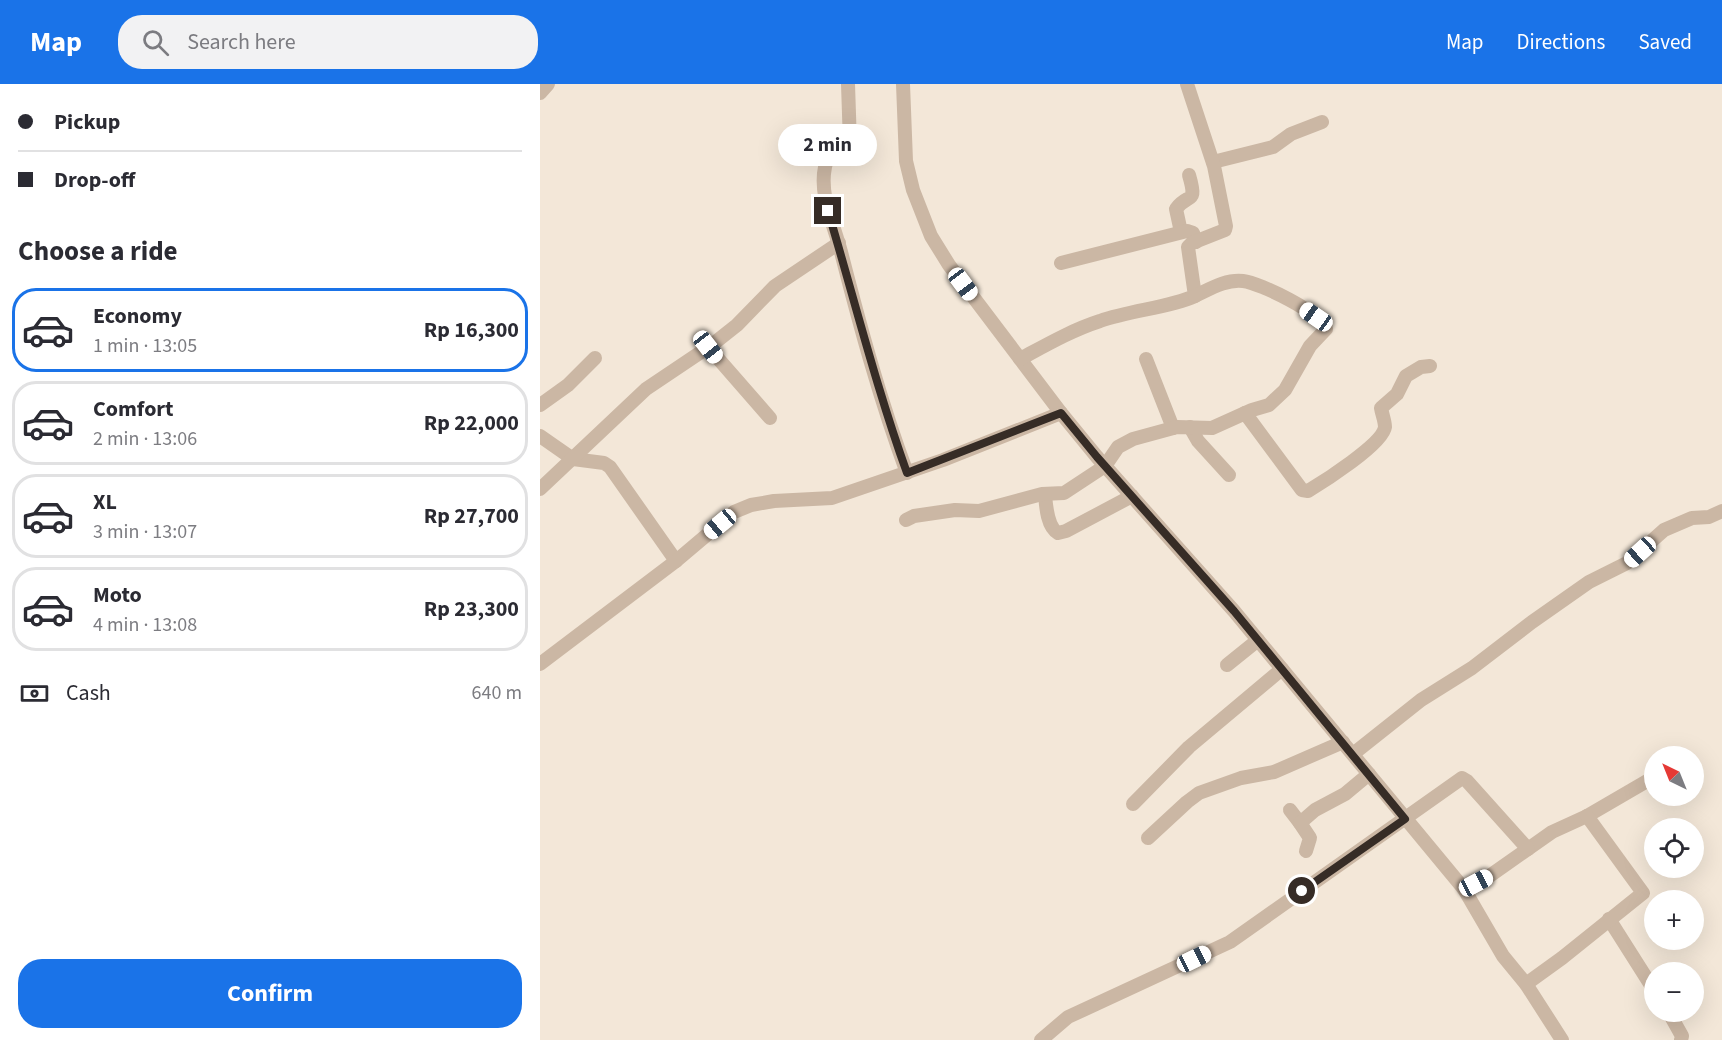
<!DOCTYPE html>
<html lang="en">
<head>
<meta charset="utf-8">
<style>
  body { margin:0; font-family:"Source Sans 3",sans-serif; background:#f2f2f3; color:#2b2b33; height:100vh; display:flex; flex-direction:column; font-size:22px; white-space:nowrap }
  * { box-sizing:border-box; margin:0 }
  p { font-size:20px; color:#7c7c81 }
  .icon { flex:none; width:33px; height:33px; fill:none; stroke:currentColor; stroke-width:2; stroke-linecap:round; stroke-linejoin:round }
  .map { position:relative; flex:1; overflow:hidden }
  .details { display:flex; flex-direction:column; background:#fff; width:540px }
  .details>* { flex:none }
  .guide { display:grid; align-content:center; height:132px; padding:0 18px; background:#fff }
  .needle { width:39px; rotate:317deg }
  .tools { position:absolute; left:1104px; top:662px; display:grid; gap:12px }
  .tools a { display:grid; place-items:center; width:60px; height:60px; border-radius:50%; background:#fff; box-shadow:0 6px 24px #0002; font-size:30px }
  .end { position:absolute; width:27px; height:27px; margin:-14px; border:8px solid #362c26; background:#fff; box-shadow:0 0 0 3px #fff }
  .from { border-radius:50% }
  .bubble { position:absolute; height:42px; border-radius:21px; background:#fff; box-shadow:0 6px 24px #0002; font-size:20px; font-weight:700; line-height:42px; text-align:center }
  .car { position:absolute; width:18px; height:36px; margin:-18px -9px; border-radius:8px; box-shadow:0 0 4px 2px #0007; background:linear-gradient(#fff 24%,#345 0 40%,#fff 0 76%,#345 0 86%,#fff 0) }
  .guide b { display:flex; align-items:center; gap:21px; height:57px; font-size:22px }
  .guide b+b { border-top:2px solid #e1e1e2 }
  .guide i { width:15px; height:15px; background:#2b2b33 }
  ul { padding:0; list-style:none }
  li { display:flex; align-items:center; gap:18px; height:84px; margin:0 12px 9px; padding:0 6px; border:3px solid #e1e1e2; border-radius:24px }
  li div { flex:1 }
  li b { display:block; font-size:22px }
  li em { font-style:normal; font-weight:700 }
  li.current { border-color:#1a73e8 }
  li>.icon { width:54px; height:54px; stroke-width:1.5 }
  h2 { padding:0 18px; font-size:27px; line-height:72px }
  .pay { display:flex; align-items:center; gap:15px; height:66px; padding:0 18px; font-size:22px }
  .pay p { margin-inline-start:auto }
  .button { display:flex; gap:12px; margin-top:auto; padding:12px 18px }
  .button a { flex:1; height:69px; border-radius:24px; background:#1a73e8; color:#fff; font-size:24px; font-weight:700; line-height:69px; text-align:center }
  header { display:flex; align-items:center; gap:36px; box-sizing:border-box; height:84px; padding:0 30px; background:#1a73e8; color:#fff }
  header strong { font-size:28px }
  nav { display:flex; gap:33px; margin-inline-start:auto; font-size:21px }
  .search { width:420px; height:54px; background:#f2f2f3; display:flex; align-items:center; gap:15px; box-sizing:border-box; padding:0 21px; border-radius:24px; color:#7c7c81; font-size:22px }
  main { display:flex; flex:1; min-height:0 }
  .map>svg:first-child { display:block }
</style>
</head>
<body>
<header>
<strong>Map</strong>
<div class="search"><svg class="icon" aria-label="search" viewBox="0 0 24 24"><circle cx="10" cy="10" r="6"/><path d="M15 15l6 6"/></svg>Search here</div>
<nav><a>Map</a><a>Directions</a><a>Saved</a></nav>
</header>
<main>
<section class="details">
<div class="guide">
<b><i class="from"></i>Pickup</b>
<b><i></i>Drop-off</b>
</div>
<h2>Choose a ride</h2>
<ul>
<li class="current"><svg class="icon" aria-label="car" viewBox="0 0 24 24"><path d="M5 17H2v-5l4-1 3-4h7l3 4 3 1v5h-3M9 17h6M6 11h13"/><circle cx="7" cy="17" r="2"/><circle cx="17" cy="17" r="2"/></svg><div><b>Economy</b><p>1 min · 13:05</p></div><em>Rp 16,300</em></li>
<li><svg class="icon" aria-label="car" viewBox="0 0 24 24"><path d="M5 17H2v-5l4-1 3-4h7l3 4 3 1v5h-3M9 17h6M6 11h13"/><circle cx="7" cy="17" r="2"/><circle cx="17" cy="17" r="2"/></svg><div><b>Comfort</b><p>2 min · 13:06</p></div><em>Rp 22,000</em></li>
<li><svg class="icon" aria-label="car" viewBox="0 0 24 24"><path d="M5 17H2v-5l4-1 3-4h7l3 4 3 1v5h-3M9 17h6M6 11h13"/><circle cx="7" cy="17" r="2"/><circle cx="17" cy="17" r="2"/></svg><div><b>XL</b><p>3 min · 13:07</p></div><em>Rp 27,700</em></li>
<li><svg class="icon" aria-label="car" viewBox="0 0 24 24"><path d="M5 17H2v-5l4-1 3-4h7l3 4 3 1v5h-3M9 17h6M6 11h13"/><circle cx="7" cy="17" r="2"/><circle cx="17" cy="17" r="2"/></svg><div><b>Moto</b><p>4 min · 13:08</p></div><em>Rp 23,300</em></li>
</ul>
<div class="pay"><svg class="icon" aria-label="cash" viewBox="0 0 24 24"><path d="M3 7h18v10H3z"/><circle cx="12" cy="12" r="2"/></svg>Cash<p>640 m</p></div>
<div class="button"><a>Confirm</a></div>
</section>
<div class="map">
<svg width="1182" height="956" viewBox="0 0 1182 956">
  <rect width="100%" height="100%" fill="#f3e7d8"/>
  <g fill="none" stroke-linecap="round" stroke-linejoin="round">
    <g stroke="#cbb7a4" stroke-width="14">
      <path d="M 308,0 L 310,60 L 306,67 C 297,71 287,72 285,83 C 279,112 294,140 301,168 C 320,242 340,316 367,389"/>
      <path d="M 363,0 L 366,77 L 373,106 L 391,152 L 409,181 L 521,329 L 557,373 L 694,527 L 924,805 L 963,872 L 986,900 L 1022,956"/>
      <path d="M 0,9 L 8,0"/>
      <path d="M 673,78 L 733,63 L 751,50 L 782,38"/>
      <path d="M 641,148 L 636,125 C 648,108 658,122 649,91"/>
      <path d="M 521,179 L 647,147 L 653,149 L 656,158"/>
      <path d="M 168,263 L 230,334"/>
      <path d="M 480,275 C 506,261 532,246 560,237 C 590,226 628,224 655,212 L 648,163 L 652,159 L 685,146 L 686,142 L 674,82 L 647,0"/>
      <path d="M 606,275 L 633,344"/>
      <path d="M 0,321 L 28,301 L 55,274"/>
      <path d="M 705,329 L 762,406 L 768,407 C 783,398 843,360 845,343 C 845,337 842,330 841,324 L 857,310 L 866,292 L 881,283 L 890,282"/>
      <path d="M 650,343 L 658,357 L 689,391"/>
      <path d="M 0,352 L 33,375 L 64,379 L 70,383 L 136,477"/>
      <path d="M 0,405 L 106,305 L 173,260 L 197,241 L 235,202 L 299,159"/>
      <path d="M 505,410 C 506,422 507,443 518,449 L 526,447 L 592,412"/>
      <path d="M 366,436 L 374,432 L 415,426 L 439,427 L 502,410 L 524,409 L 565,382 L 578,363 L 593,355 L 637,343 L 672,344 L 712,326 L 729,321 L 745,306 L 770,262 L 786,245 C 782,229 720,199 703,197 C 686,195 670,205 655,212"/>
      <path d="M 0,580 L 136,477 L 194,428 L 211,421 L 234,417 L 292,414 L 403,376 L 521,329"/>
      <path d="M 687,581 L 718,556"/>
      <path d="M 813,670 L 881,616 L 932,584 L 992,538 L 1049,498 L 1087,479 L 1124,446 L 1152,434 L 1169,433 L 1182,427"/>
      <path d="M 593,720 L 649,663 L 742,585"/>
      <path d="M 750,726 L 760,739"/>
      <path d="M 608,754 L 647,718 L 659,709 L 701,694 L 734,688 L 803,658"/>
      <path d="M 766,767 L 770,754 L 760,739 L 775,726 L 805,710 L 829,690"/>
      <path d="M 924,805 L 948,793 L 1012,748 L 1047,732 L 1114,693"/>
      <path d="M 1069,835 L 1114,906"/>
      <path d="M 986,900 L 1022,874 L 1103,809 L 1047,732"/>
      <path d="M 1128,927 L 1142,952 L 1141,956"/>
      <path d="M 501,956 L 528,933 L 690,858 L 922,694 L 927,697 L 988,765"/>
    </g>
  </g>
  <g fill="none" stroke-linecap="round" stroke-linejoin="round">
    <path stroke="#362c26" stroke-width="8" d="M 288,127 C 314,214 336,303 367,389 L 521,329 L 557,373 L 694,527 L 865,735 L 762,807"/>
  </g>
</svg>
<div class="tools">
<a><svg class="needle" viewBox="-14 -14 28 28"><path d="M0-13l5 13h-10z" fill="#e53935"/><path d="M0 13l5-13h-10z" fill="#7c7c81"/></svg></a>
<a><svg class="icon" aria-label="locate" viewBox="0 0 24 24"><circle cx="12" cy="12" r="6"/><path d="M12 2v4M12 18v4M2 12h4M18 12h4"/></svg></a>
<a>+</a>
<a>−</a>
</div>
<i class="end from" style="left:762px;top:807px"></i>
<i class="end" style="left:288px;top:127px"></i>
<div class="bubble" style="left:238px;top:40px;width:99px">2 min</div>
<i class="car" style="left:423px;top:200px;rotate:143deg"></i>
<i class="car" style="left:776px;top:233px;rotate:305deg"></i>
<i class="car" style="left:168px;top:263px;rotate:142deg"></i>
<i class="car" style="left:180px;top:440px;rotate:230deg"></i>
<i class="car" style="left:1100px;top:468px;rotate:228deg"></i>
<i class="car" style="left:936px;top:799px;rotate:62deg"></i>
<i class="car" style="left:654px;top:875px;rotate:64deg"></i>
</div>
</main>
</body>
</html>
